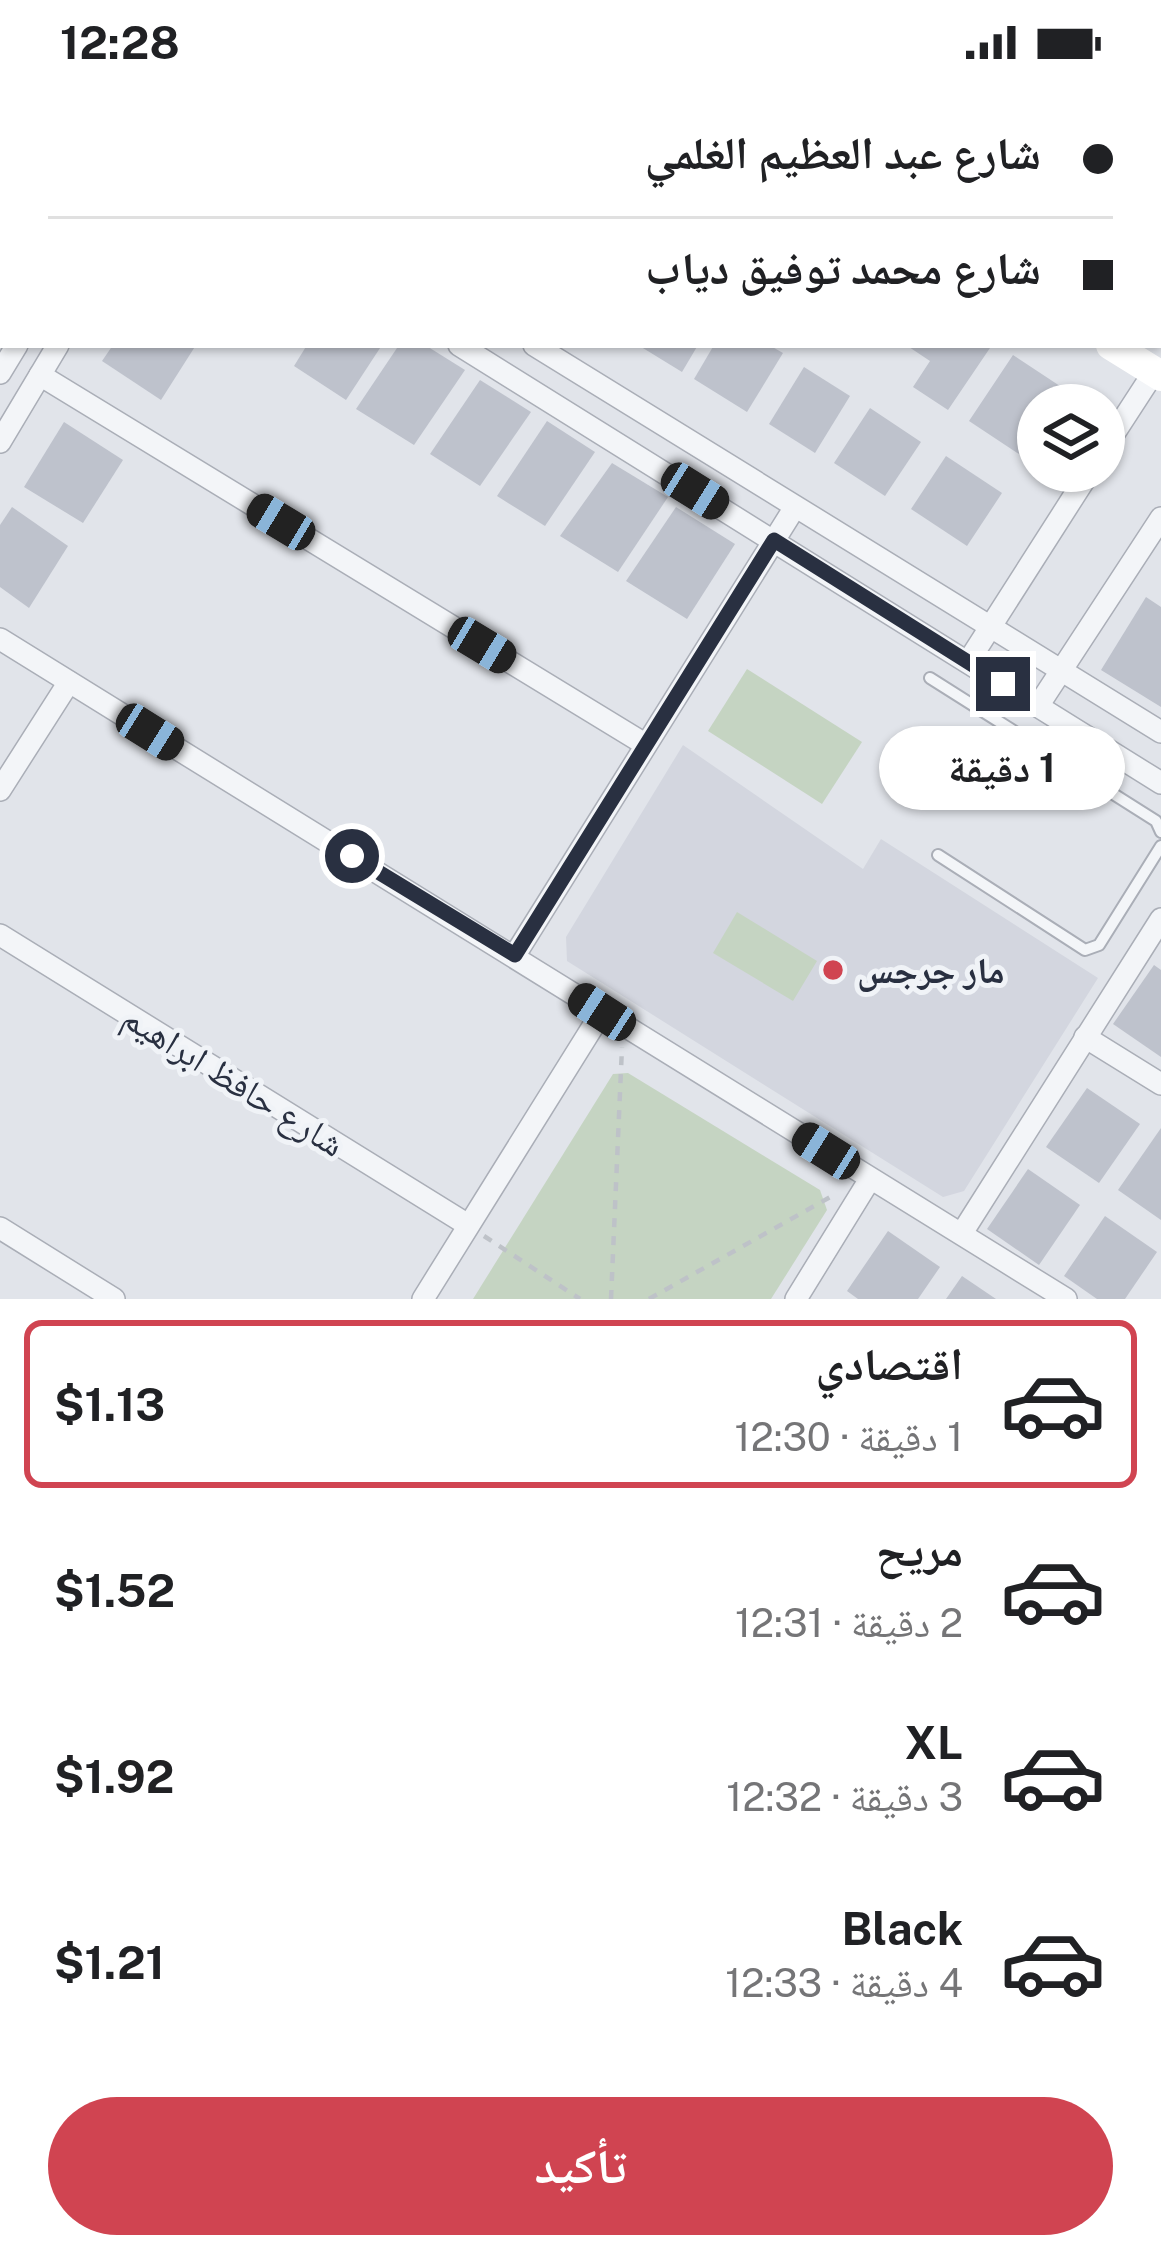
<!DOCTYPE html>
<html lang="ar">
<head>
<meta charset="utf-8">
<style>
  body { margin:0; font-family:"Public Sans","Noto Naskh Arabic",sans-serif; background:#f6f6f6; color:#202124; direction:rtl; height:100vh; display:flex; flex-direction:column; font-size:45px; white-space:nowrap }
  * { box-sizing:border-box; margin:0 }
  p { font-size:39px; color:#757577 }
  .icon { flex:none; width:66px; height:66px; fill:none; stroke:currentColor; stroke-width:2; stroke-linecap:round; stroke-linejoin:round }
  .map { position:relative; height:1215px; overflow:hidden; direction:ltr }
  .drawer { display:flex; flex-direction:column; background:#fff; flex:1 }
  .drawer>* { flex:none }
  .guide { position:absolute; left:0px; top:0px; width:1161px; height:264px; box-shadow:0 3px 9px #0004; direction:rtl; display:grid; align-content:center; height:264px; padding:0 48px; background:#fff }
  .fabs { position:absolute; left:1017px; top:300px; display:grid; gap:24px }
  .fabs a { display:grid; place-items:center; width:108px; height:108px; border-radius:50%; background:#fff; box-shadow:0 3px 9px #0004; font-size:60px }
  .end { position:absolute; width:54px; height:54px; margin:-27px; border:15px solid #293041; background:#fff; box-shadow:0 0 0 6px #fff }
  .from { border-radius:50% }
  .bubble { position:absolute; height:84px; border-radius:42px; background:#fff; box-shadow:0 3px 9px #0004; font-size:39px; font-weight:700; line-height:84px; text-align:center; direction:rtl }
  .car { position:absolute; width:36px; height:72px; margin:-36px -18px; border-radius:15px; box-shadow:0 0 9px 3px #0007; background:linear-gradient(#222 24%,#8ab4d8 0 40%,#222 0 76%,#8ab4d8 0 86%,#222 0) }
  .guide b { display:flex; align-items:center; gap:42px; height:114px; font-size:45px }
  .guide b+b { border-top:3px solid #e0e0e0 }
  .guide i { width:30px; height:30px; background:#202124 }
  ul { padding:21px 0 0; list-style:none }
  li { display:flex; align-items:center; gap:36px; height:168px; margin:0 24px 18px; padding:0 24px; border:6px solid transparent; border-radius:18px }
  li div { flex:1 }
  li b { display:block; font-size:45px }
  li em { font-style:normal; font-weight:700 }
  li.on { border-color:#d04451 }
  li>.icon { width:108px; height:108px; stroke-width:1.5 }
  .button { display:flex; gap:24px; margin-top:auto; padding:24px 48px }
  .button a { flex:1; height:138px; border-radius:72px; background:#d04451; color:#fff; font-size:48px; font-weight:700; line-height:138px; text-align:center }
  .status { display:flex; justify-content:space-between; align-items:center; height:84px; padding:0 60px; background:#fff; direction:ltr }
  .status svg { height:33px; fill:currentColor }
  .map>svg:first-child { display:block }
</style>
</head>
<body>
<div class="status"><b>12:28</b><svg viewBox="0 0 49 12"><path d="M0 12V9h3v3zM5 12V6h3v6zM10 12V3h3v9zM15 12V0h3v12zM26 1h20v11H26zM47 4h2v5h-2z"/></svg></div>
<div class="map">
<svg width="1161" height="1215" viewBox="0 0 1161 1215">
  <rect width="100%" height="100%" fill="#e1e4ea"/>
  <path fill="#d3d6df" d="M 683,661 L 863,785 L 881,755 L 1098,894 L 964,1107 L 943,1113 L 567,877 L 566,853 Z"/>
  <g fill="#c5d4c2">
    <path d="M 747,585 L 862,658 L 822,720 L 708,647 Z"/>
    <path d="M 737,828 L 817,877 L 793,917 L 713,869 Z"/>
    <path d="M 628,989 L 820,1106 L 827,1126 L 771,1215 L 473,1215 L 613,990 Z"/>
  </g>
  <g fill="#bec2cc">
    <path d="M 113,261 L 196,261 L 161,316 L 102,277 Z"/>
    <path d="M 307,261 L 382,261 L 346,316 L 294,282 Z"/>
    <path d="M 399,261 L 425,261 L 465,286 L 414,361 L 356,325 Z"/>
    <path d="M 638,261 L 698,261 L 682,288 Z"/>
    <path d="M 714,261 L 769,261 L 783,269 L 747,328 L 694,295 Z"/>
    <path d="M 906,261 L 992,261 L 948,326 L 913,303 L 930,277 Z"/>
    <path d="M 1013,271 L 1069,308 L 1060,321 L 1038,321 L 1038,355 L 1025,374 L 969,337 Z"/>
    <path d="M 804,283 L 850,312 L 815,369 L 769,340 Z"/>
    <path d="M 480,296 L 531,328 L 480,402 L 430,370 Z"/>
    <path d="M 870,324 L 921,358 L 885,412 L 834,379 Z"/>
    <path d="M 547,337 L 595,368 L 545,442 L 497,412 Z"/>
    <path d="M 64,338 L 123,376 L 83,439 L 24,403 Z"/>
    <path d="M 946,372 L 1002,409 L 967,462 L 911,425 Z"/>
    <path d="M 612,379 L 668,413 L 618,488 L 560,452 Z"/>
    <path d="M 12,423 L 68,462 L 29,524 L 0,503 L 0,441 Z"/>
    <path d="M 676,423 L 735,460 L 687,535 L 626,497 Z"/>
    <path d="M 1146,513 L 1161,523 L 1161,623 L 1101,586 Z"/>
    <path d="M 1154,881 L 1161,886 L 1161,973 L 1113,940 Z"/>
    <path d="M 1087,1004 L 1140,1040 L 1099,1099 L 1046,1063 Z"/>
    <path d="M 1161,1044 L 1161,1136 L 1118,1106 Z"/>
    <path d="M 1028,1085 L 1080,1121 L 1039,1181 L 987,1145 Z"/>
    <path d="M 1105,1132 L 1157,1168 L 1125,1215 L 1097,1215 L 1064,1192 Z"/>
    <path d="M 888,1147 L 940,1183 L 918,1215 L 858,1215 L 847,1207 Z"/>
    <path d="M 962,1192 L 996,1215 L 946,1215 Z"/>
  </g>
  <g fill="none" stroke-linecap="round" stroke-linejoin="round">
    <defs>
      <g id="lane">
        <path d="M 930,594 L 1156,737 L 1161,748"/>
        <path d="M 938,771 L 1085,866 L 1099,861 L 1161,762"/>
      </g>
      <g id="street">
        <path d="M 43,0 L 48,3"/>
        <path d="M 115,0 L 120,3"/>
        <path d="M 459,261 L 1161,699"/>
        <path d="M 534,261 L 1161,648"/>
        <path d="M 0,289 L 17,261"/>
        <path d="M 40,291 L 643,659"/>
        <path d="M 0,358 L 58,261"/>
        <path d="M 1104,365 L 1154,288"/>
        <path d="M 0,555 L 1066,1215"/>
        <path d="M 968,578 L 1090,387"/>
        <path d="M 1038,622 L 1161,434"/>
        <path d="M 0,706 L 69,598"/>
        <path d="M 0,851 L 468,1141"/>
        <path d="M 515,871 L 795,423"/>
        <path d="M 1085,953 L 1161,1000"/>
        <path d="M 0,1144 L 114,1215"/>
        <path d="M 962,1149 L 1161,835"/>
        <path d="M 423,1215 L 602,928"/>
        <path d="M 796,1215 L 870,1095"/>
      </g>
    </defs>
    <use href="#lane" stroke="#aaaeb7" stroke-width="14"/>
    <use href="#street" stroke="#aaaeb7" stroke-width="24"/>
    <g stroke="#bec2c8" stroke-width="4.5" stroke-dasharray="9 9" stroke-linecap="butt">
      <path d="M 484,1152 L 580,1215"/>
      <path d="M 611,1215 L 622,963"/>
      <path d="M 649,1215 L 832,1112"/>
    </g>
    <use href="#lane" stroke="#f3f5f8" stroke-width="10"/>
    <use href="#street" stroke="#f3f5f8" stroke-width="21"/>
    <g stroke="#fff" stroke-width="30">
      <path d="M 691,0 L 695,3"/>
      <path d="M 764,0 L 769,3"/>
      <path d="M 1158,240 L 1161,242"/>
      <path d="M 1111,261 L 1161,292"/>
    </g>
  </g>
  <g fill="none" stroke-linecap="round" stroke-linejoin="round">
    <path stroke="#293041" stroke-width="15" d="M 352,772 L 515,871 L 774,456 L 1003,600"/>
  </g>
  <circle fill="#d04451" stroke="#f0f3f7" stroke-width="4.5" cx="833" cy="886" r="12"/>
  <g text-anchor="middle" dominant-baseline="central" stroke-width="10" stroke-linejoin="round" paint-order="stroke">
    <g font-size="36" font-weight="bold" fill="#293041" stroke="#f0f3f7" text-anchor="start">
      <text x="857" y="886">مار جرجس</text>
    </g>
    <g font-size="36" fill="#293041" stroke="#f0f3f7">
      <text transform="translate(234 996) rotate(32)">شارع حافظ ابراهيم</text>
    </g>
  </g>
</svg>
<div class="fabs">
<a><svg class="icon" aria-label="layers" viewBox="0 0 24 24"><path d="M12 4l9 5-9 5-9-5zM3 14l9 5 9-5"/></svg></a>
</div>
<i class="end from" style="left:352px;top:772px"></i>
<i class="end" style="left:1003px;top:600px"></i>
<div class="bubble" style="left:879px;top:642px;width:246px">1 دقيقة</div>
<i class="car" style="left:695px;top:407px;rotate:122deg"></i>
<i class="car" style="left:281px;top:438px;rotate:301deg"></i>
<i class="car" style="left:482px;top:561px;rotate:121deg"></i>
<i class="car" style="left:150px;top:648px;rotate:122deg"></i>
<i class="car" style="left:602px;top:928px;rotate:303deg"></i>
<i class="car" style="left:826px;top:1067px;rotate:302deg"></i>
<div class="guide">
<b><i class="from"></i>شارع عبد العظيم الغلمي</b>
<b><i></i>شارع محمد توفيق دياب</b>
</div>
</div>
<section class="drawer">
<ul>
<li class="on"><svg class="icon" aria-label="car" viewBox="0 0 24 24"><path d="M5 17H2v-5l4-1 3-4h7l3 4 3 1v5h-3M9 17h6M6 11h13"/><circle cx="7" cy="17" r="2"/><circle cx="17" cy="17" r="2"/></svg><div><b>اقتصادي</b><p>1 دقيقة · 12:30</p></div><em>$1.13</em></li>
<li><svg class="icon" aria-label="car" viewBox="0 0 24 24"><path d="M5 17H2v-5l4-1 3-4h7l3 4 3 1v5h-3M9 17h6M6 11h13"/><circle cx="7" cy="17" r="2"/><circle cx="17" cy="17" r="2"/></svg><div><b>مريح</b><p>2 دقيقة · 12:31</p></div><em>$1.52</em></li>
<li><svg class="icon" aria-label="car" viewBox="0 0 24 24"><path d="M5 17H2v-5l4-1 3-4h7l3 4 3 1v5h-3M9 17h6M6 11h13"/><circle cx="7" cy="17" r="2"/><circle cx="17" cy="17" r="2"/></svg><div><b>XL</b><p>3 دقيقة · 12:32</p></div><em>$1.92</em></li>
<li><svg class="icon" aria-label="car" viewBox="0 0 24 24"><path d="M5 17H2v-5l4-1 3-4h7l3 4 3 1v5h-3M9 17h6M6 11h13"/><circle cx="7" cy="17" r="2"/><circle cx="17" cy="17" r="2"/></svg><div><b>Black</b><p>4 دقيقة · 12:33</p></div><em>$1.21</em></li>
</ul>
<div class="button"><a>تأكيد</a></div>
</section>
</body>
</html>
